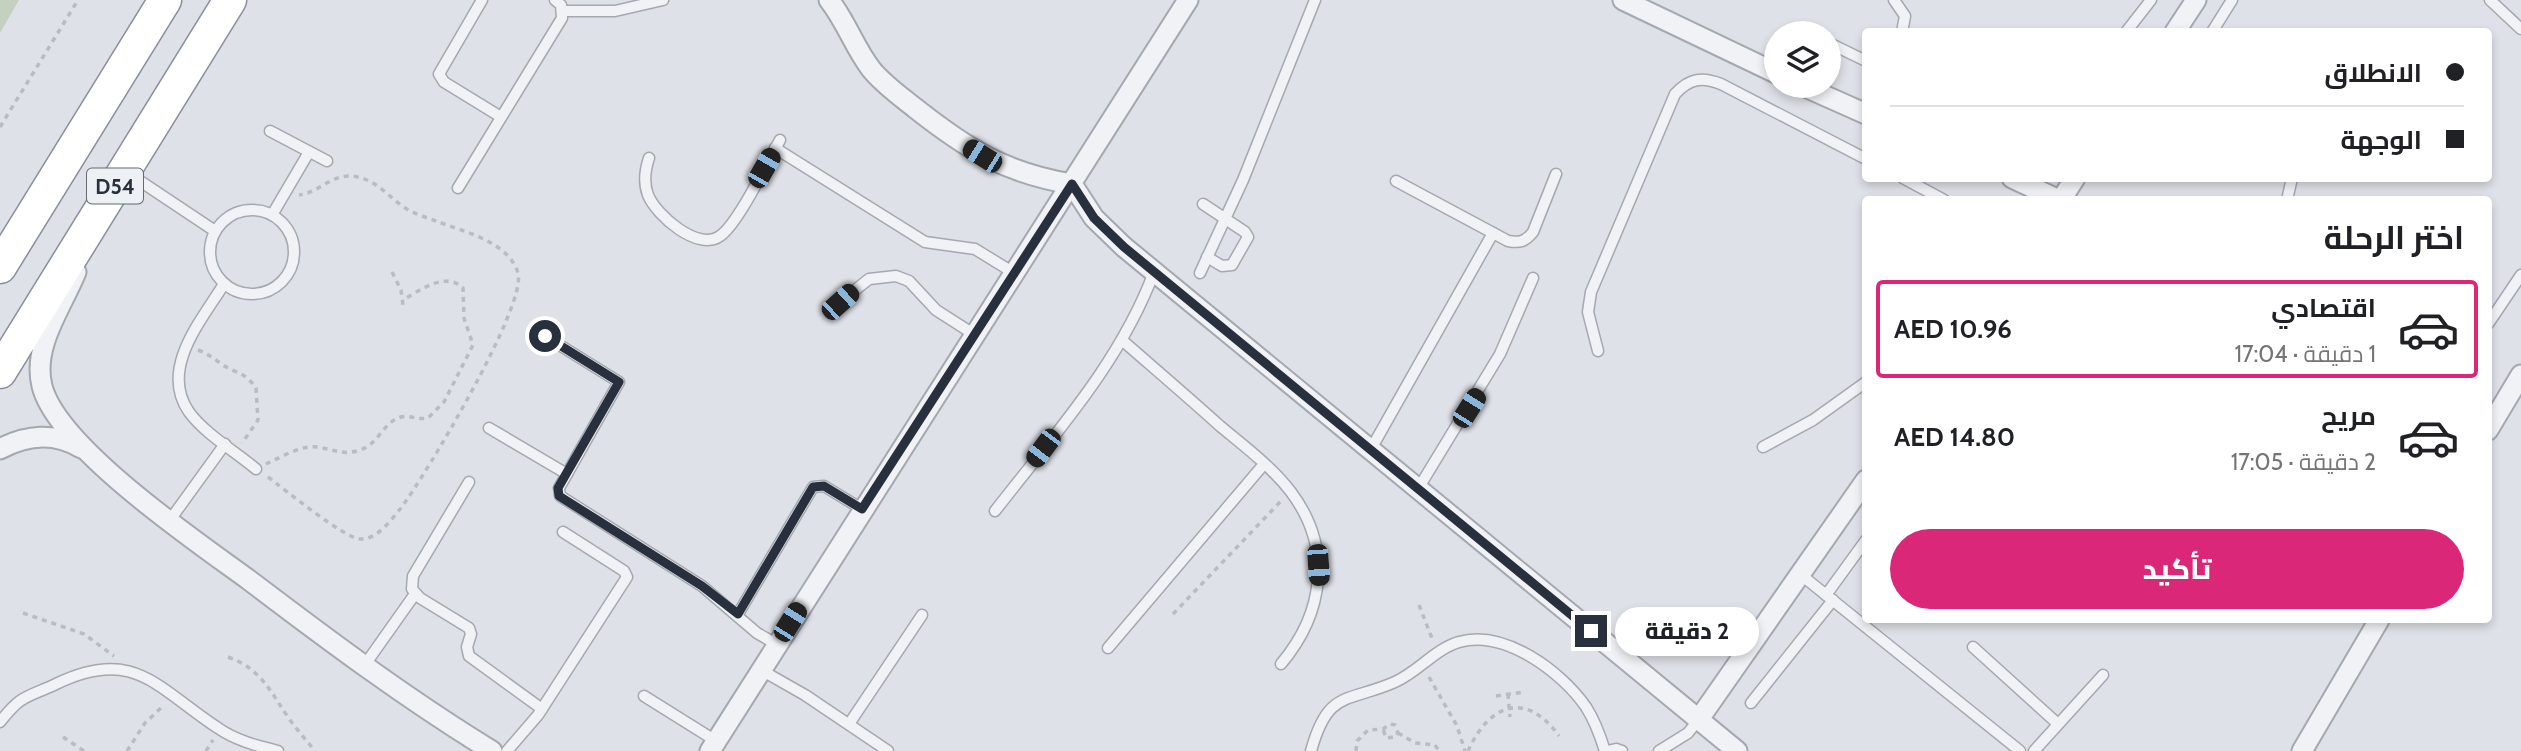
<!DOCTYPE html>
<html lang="ar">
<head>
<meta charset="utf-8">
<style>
  body { margin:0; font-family:Cabin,Cairo,sans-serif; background:#f6f6f6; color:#202124; direction:rtl; height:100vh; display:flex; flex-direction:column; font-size:26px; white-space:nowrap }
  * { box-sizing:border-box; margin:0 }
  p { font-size:23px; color:#757577 }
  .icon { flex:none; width:38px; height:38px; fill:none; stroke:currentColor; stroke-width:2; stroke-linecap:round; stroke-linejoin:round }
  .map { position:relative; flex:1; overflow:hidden; direction:ltr }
  .details { position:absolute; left:1862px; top:196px; width:630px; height:427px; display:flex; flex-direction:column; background:#fff; border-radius:7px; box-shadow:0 4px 10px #0003; direction:rtl }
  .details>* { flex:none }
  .banner { position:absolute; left:1862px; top:28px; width:630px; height:154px; border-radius:7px; box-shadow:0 4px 10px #0003; direction:rtl; display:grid; align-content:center; height:154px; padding:0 28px; background:#fff }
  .fabs { position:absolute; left:1764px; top:21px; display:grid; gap:14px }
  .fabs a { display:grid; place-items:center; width:77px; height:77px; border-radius:50%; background:#fff; box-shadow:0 4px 10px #0003; font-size:35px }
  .end { position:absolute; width:32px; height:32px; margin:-16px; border:9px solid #28303d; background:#fff; box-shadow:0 0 0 4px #fff }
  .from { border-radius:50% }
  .bubble { position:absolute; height:49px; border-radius:24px; background:#fff; box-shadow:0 4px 10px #0003; font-size:23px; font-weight:800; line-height:49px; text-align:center; direction:rtl }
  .car { position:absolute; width:21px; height:42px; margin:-21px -10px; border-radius:9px; box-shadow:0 0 5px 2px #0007; background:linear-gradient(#222 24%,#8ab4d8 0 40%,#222 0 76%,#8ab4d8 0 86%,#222 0) }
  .banner b { display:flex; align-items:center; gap:24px; height:66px; font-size:26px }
  .banner b+b { border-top:2px solid #e0e0e0 }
  .banner i { width:18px; height:18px; background:#202124 }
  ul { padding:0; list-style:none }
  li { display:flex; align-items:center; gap:21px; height:98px; margin:0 14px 10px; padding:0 14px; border:4px solid transparent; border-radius:7px }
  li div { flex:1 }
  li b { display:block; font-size:26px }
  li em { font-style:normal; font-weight:800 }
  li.current { border-color:#db2777 }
  li>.icon { width:63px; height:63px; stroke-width:1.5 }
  h2 { padding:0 28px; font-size:32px; line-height:84px }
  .primary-button { display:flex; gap:14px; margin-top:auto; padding:14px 28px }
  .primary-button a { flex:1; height:80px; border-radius:42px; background:#db2777; color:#fff; font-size:28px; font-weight:800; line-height:80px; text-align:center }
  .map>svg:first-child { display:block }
</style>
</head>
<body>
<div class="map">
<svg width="2521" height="751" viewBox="0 0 2521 751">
  <rect width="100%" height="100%" fill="#dee1e7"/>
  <path fill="#c4d0c0" d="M 0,0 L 19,0 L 0,33 Z"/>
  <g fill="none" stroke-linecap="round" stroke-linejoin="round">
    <defs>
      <g id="service">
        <path d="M 482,0 L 439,74 L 444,82 L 501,117"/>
        <path d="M 1894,0 L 1905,16 L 1902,32"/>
        <path d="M 2490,0 L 2521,29"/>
        <path d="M 563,11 L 615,11 L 663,0"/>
        <path d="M 2126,32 L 2151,0"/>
        <path d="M 2212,32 L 2232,0"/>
        <path d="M 1829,43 L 1866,61"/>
        <path d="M 270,131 L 327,161"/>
        <path d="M 775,148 L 925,242 L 975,249 L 1014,273"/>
        <path d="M 649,158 C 645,170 643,182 648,195 C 656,215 698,252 720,236 C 738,224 768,161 780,140"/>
        <path d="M 128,173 L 215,231"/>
        <path d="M 1903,178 L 1944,200"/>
        <path d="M 1396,181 L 1508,241 C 1520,243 1525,242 1533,232 L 1556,174"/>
        <path d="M 458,188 L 562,18 L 561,5 L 555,0"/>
        <path d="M 2287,200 L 2292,178"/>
        <path d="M 1203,204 L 1245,232 L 1248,237 L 1232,265 L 1222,266 L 1207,257"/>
        <circle cx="252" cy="252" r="42"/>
        <path d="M 272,215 L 309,152"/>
        <path d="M 1200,273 L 1243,180 L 1315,0"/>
        <path d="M 224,284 C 201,321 159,369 189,412 C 205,434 236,452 256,469"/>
        <path d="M 840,302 L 869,279 L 896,276 L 909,281 L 936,310 L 975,335"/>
        <path d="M 2488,324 L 2521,275"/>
        <path d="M 545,336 L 619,382 L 559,488 L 560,496 L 702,586 L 757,633 L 776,644"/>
        <path d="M 1123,341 C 1155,369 1188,397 1220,426 C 1244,446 1272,467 1291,492 C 1333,548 1324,613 1281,664"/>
        <path d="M 1598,351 L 1588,312 L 1591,292 L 1675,94 C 1689,79 1701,76 1721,84 L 1866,159"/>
        <path d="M 489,428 L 567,474"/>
        <path d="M 1763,447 L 1813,420 L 1866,382"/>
        <path d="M 1371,449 L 1493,233"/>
        <path d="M 469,482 L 413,576 L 412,589 L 420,598 L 469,628 L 471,634 L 467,647 L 469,656 L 542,709"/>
        <path d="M 1418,489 L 1500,354 L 1533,278"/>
        <path d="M 995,511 C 1054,435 1120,363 1154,272"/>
        <path d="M 170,520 L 225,444"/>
        <path d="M 1800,574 L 2020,751"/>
        <path d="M 1826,595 L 1866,540"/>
        <path d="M 738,614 L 813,487 L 824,486 L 862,509"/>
        <path d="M 1973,647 L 2058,724"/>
        <path d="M 1108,648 L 1264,464"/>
        <path d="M 364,666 L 415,594"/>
        <path d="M 761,670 L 805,695 L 888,751"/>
        <path d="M 644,696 L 716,741"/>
        <path d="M 1751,703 L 1833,600"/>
        <path d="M 0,722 C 22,694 26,698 56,684 C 134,646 157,688 218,728 C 235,740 257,746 278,751"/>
        <path d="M 849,724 L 922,615"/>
        <path d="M 507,751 L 538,715 L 627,577 L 624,571 L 563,532"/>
        <path d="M 1311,751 C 1328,689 1347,703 1395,682 C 1418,672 1435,649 1459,642 C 1504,629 1561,671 1586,707 C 1595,721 1600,735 1605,751"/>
        <path d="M 1608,751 L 1616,749 L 1622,751"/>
        <path d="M 1659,751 L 1688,733 L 1699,719"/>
        <path d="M 2034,751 L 2103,675"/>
      </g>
      <g id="minor">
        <path d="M 829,0 C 846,21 854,47 871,69 C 883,84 900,96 915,108 C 967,149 1005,173 1072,184 L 1094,218 L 1124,247 L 1737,751"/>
        <path d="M 1623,0 L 1776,73"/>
        <path d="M 2175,32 L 2196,0"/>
        <path d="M 1803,86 L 1866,114"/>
        <path d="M 2012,178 L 2059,200"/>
        <path d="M 2061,200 L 2075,178"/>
        <path d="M 76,272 C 62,307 32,346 42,386 C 57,447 197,542 249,580 C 328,640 407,699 492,751"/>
        <path d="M 2488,430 L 2521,375"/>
        <path d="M 0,449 C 26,435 55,432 81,448"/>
        <path d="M 1699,719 L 1866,480"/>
        <path d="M 710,751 L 1188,0"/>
        <path d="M 2302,751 L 2379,620"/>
      </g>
      <g id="trunk">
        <path d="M 0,267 L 165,0"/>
        <path d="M 0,372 L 230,0"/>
      </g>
    </defs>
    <use href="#service" stroke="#a4a8b1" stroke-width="13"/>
    <use href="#minor" stroke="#a4a8b1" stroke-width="23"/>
    <use href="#trunk" stroke="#878f9c" stroke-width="35"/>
    <g stroke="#b9bcc1" stroke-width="3.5" stroke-dasharray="5 5" stroke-linecap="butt">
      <path d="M 0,127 L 78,0"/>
      <path d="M 392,272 L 401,290 L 403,305"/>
      <path d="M 198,350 C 209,354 214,359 223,365 C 237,374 245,372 256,388 L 258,420 L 242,443"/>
      <path d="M 266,464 C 282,457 300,445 317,447 C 333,449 344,456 360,450 C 379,444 383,422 401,417 C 410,415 418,420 428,418 L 444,402 L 473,345 L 464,318 L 463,288 C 446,271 420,290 403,300"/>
      <path d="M 268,477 C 284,489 344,538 360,539 C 377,540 391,520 401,508 C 425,476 527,306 518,273 C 508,241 464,232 436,221 C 425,217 412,213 402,206 C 385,193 372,176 348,176 C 329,177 317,193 299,195"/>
      <path d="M 1419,605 L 1433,641"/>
      <path d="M 23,613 L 84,634 L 114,656"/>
      <path d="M 1173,614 L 1282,500"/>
      <path d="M 228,657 C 262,669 271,693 290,720 C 298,731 307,741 315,751"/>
      <path d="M 1429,677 L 1457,726 L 1465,751"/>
      <path d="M 1508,694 L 1510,717"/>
      <path d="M 1496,696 L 1524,692"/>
      <path d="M 1398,733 L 1415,743 L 1435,745 L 1439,751"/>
      <path d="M 63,737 L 84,751"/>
      <path d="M 127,751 L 145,723 L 163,706"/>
      <path d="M 206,751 L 213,740"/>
      <path d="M 1356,751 L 1357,741 L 1368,730 L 1383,729 L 1390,724 L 1395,725 L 1398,733 L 1395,737 L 1386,738 L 1383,729"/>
      <path d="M 1468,751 C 1489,704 1526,690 1559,736"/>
    </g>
    <use href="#service" stroke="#f1f2f5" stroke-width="10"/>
    <use href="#minor" stroke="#f1f2f5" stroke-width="19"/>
    <use href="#trunk" stroke="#fff" stroke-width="32"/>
  </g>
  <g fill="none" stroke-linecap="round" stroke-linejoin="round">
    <path stroke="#28303d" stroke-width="9" d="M 545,336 L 619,382 L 558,488 L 559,496 L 702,586 L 738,614 L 813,487 L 824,486 L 862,509 L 1072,184 L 1094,218 L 1124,247 L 1591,631"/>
  </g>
  <g text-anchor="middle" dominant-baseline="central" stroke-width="7" stroke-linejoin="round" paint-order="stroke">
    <rect fill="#edf0f5" stroke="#636a74" stroke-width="2" x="87" y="168.5" width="56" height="35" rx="5"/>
    <g font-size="21" font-weight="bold" fill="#28303d">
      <text x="115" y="186">D54</text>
    </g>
  </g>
</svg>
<div class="fabs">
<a><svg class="icon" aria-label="layers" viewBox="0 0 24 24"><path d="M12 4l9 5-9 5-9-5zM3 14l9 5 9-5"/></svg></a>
</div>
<i class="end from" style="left:545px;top:336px"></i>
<i class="end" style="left:1591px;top:631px"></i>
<div class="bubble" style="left:1615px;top:607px;width:144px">2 دقيقة</div>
<i class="car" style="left:982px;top:156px;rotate:302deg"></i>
<i class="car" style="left:764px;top:168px;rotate:30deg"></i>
<i class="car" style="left:840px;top:302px;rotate:48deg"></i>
<i class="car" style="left:1469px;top:408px;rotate:32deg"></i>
<i class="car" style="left:1043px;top:448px;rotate:217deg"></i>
<i class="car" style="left:1318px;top:565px;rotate:176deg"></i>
<i class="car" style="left:790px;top:622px;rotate:32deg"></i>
<div class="banner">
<b><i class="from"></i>الانطلاق</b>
<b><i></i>الوجهة</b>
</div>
<section class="details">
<h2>اختر الرحلة</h2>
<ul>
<li class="current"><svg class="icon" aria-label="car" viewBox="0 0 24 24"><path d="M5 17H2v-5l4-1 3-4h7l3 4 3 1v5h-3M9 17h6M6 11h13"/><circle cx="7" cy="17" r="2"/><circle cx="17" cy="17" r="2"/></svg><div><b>اقتصادي</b><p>1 دقيقة · 17:04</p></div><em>AED 10.96</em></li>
<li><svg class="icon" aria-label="car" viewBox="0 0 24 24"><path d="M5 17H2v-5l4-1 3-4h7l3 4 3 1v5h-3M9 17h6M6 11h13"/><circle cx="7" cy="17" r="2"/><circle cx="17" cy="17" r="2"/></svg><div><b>مريح</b><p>2 دقيقة · 17:05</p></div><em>AED 14.80</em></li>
</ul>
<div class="primary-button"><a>تأكيد</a></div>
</section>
</div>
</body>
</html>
